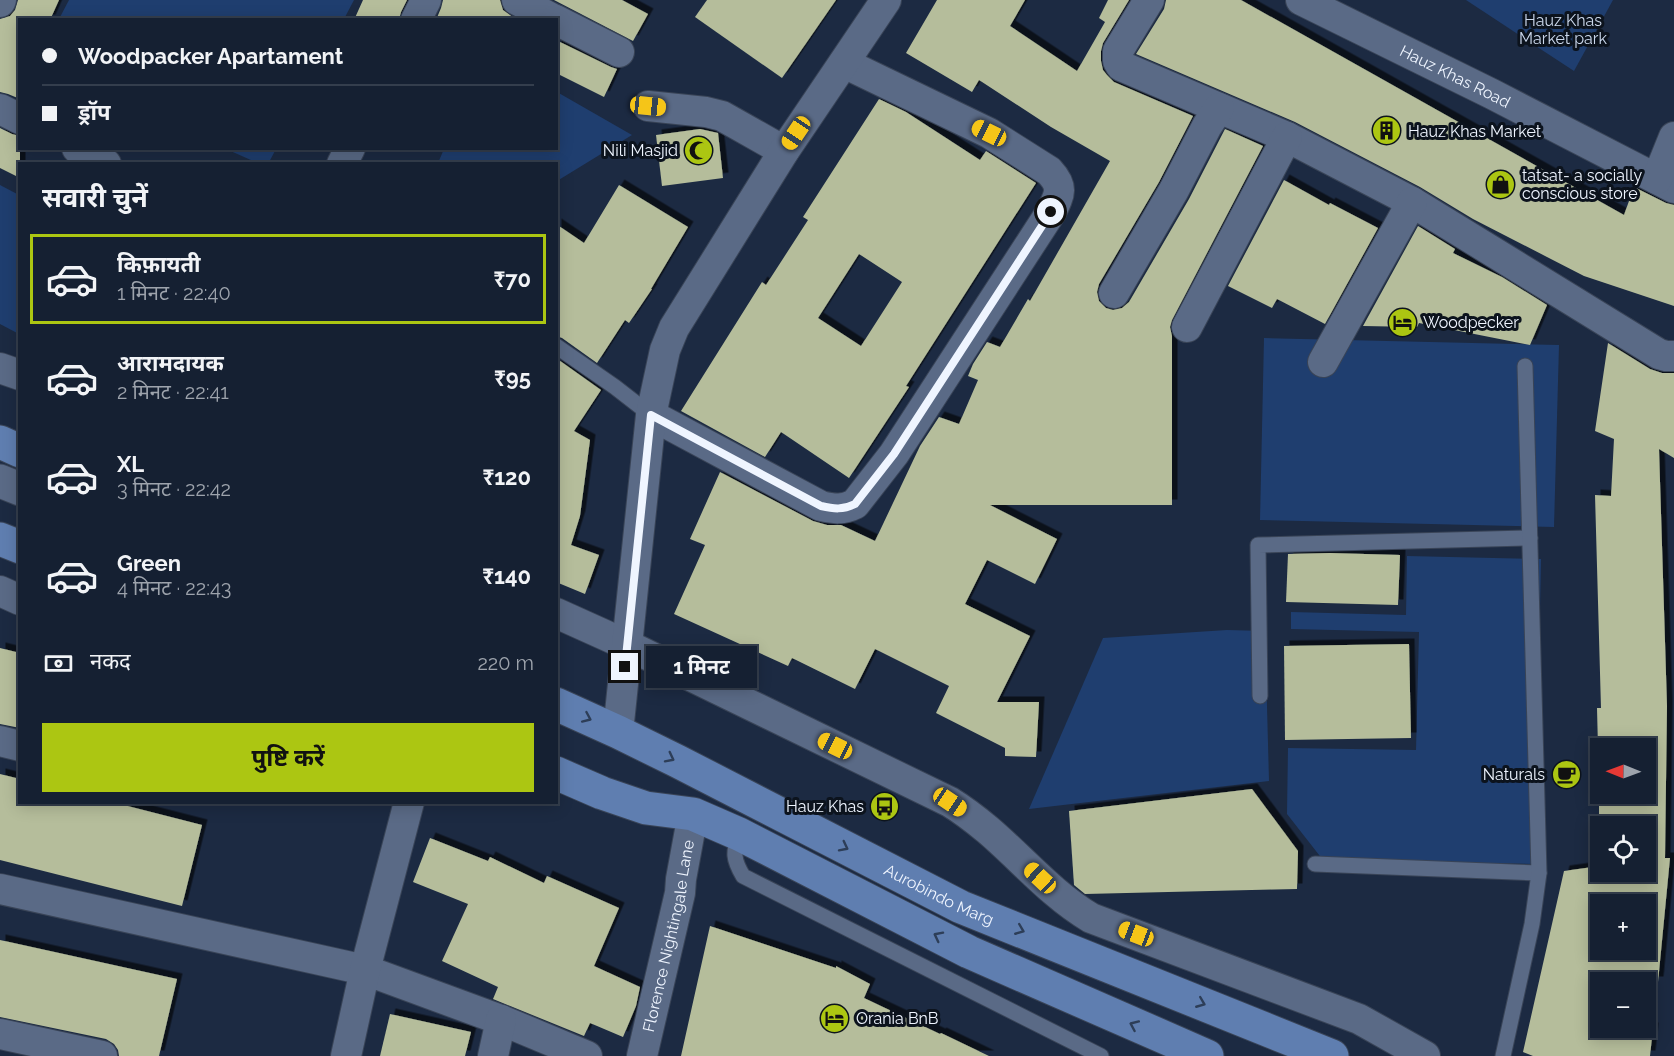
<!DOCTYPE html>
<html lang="hi">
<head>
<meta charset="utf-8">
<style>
  body { margin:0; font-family:Raleway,"Noto Sans Devanagari",sans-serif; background:#222d3e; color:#f1f3f6; height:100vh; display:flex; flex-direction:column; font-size:22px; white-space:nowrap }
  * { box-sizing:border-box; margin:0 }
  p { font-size:20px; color:#9da3ac }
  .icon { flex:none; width:33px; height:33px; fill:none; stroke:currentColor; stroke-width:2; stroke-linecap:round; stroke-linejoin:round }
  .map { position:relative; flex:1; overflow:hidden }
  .side { position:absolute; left:18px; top:162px; width:540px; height:642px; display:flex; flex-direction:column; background:#152032; border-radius:0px; box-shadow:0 3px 15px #0003,0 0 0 2px #343e4d }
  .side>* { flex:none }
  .guide { position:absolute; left:18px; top:18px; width:540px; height:132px; border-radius:0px; box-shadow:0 3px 15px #0003,0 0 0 2px #343e4d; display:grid; align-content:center; height:132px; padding:0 24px; background:#152032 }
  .needle { width:39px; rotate:271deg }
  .fabs { position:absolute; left:1590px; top:738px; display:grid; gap:12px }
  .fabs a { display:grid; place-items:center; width:66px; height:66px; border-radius:0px; background:#152032; box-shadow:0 3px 15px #0003,0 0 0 2px #343e4d; font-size:30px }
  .end { position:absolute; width:27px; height:27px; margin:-14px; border:8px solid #eff5ff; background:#111; box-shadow:0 0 0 3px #111 }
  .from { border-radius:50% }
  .bubble { position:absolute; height:42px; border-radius:0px; background:#152032; box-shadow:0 3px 15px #0003,0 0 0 2px #343e4d; font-size:20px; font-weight:700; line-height:42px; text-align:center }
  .car { position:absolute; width:18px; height:36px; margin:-18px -9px; border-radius:8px; box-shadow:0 0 4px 2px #0007; background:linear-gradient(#f5c518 24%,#345 0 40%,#f5c518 0 76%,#345 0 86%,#f5c518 0) }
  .guide b { display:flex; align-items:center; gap:21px; height:57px; font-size:22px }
  .guide b+b { border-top:2px solid #343e4d }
  .guide i { width:15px; height:15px; background:#f1f3f6 }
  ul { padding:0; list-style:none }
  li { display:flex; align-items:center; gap:18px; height:90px; margin:0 12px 9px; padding:0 12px; border:3px solid transparent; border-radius:0px }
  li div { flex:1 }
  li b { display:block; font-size:22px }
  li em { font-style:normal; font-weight:700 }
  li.on { border-color:#acc612 }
  li>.icon { width:54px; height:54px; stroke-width:1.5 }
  h2 { padding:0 24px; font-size:27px; line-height:72px }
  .pay { display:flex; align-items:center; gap:15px; height:66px; padding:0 24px; font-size:22px }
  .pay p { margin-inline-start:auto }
  .action { display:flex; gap:12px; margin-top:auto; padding:12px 24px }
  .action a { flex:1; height:69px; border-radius:0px; background:#acc612; color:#111; font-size:24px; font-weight:700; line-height:69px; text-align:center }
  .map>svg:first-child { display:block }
</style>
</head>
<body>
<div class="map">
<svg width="1674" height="1056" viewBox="0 0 1674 1056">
  <defs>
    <filter id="shadow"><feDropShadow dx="5.5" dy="-5.5" stdDeviation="0" flood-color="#0009"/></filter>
  </defs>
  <rect width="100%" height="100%" fill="#1c2a42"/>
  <g fill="#1f3e6f">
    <path d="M 69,0 L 354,0 L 344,19 L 59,19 Z"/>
    <path d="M 1466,0 L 1613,0 L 1574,71 Z"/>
    <path d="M 557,92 L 632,135 L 557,181 L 556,164 L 438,163 L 444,149 L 556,148 Z"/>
    <path d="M 226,149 L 276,149 L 268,164 L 258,163 Z"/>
    <path d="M 0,185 L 19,195 L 19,334 L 0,324 Z"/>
    <path d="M 1264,338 L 1559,345 L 1554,527 L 1260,520 Z"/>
    <path d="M 1407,556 L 1541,559 L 1535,864 L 1323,860 L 1287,814 L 1288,748 L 1416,750 L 1419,632 L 1291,629 L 1291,612 L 1406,615 Z"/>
    <path d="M 1227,630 L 1265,631 L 1269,781 L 1029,809 L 1103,638 Z"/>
  </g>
  <g fill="#b5bd9b" fill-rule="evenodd" filter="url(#shadow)">
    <path d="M 18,0 L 59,0 L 50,20 L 20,20 L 20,99 L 8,94 L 0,92 L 0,19 L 10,16 L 15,10 Z"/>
    <path d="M 363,0 L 407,0 L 401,12 L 399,20 L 354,20 Z"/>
    <path d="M 443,0 L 500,0 L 503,10 L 517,20 L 436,20 L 441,8 Z"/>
    <path d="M 554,0 L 622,0 L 648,14 L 633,41 Z"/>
    <path d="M 707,0 L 836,0 L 782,78 L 695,17 Z"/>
    <path d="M 937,0 L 1025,0 L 1010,26 L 1077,71 L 1105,22 L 1099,18 L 1108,0 L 1129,0 L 1103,43 L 1101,51 L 1101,61 L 1103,70 L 1107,75 L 1114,82 L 1193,116 L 1159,182 L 1099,284 L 1097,292 L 1099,301 L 1106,308 L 1113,310 L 1122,308 L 1129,302 L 1189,199 L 1225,129 L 1263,146 L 1172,320 L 1170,327 L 1172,336 L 1172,505 L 990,505 L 1057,539 L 1035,584 L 987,560 L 965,604 L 1030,636 L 997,702 L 1039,702 L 1036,757 L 1005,756 L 1005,748 L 936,713 L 949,686 L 875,649 L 855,689 L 792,658 L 788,666 L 674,614 L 705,545 L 690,539 L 720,472 L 813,521 L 827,525 L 841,525 L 875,541 L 920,446 L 939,417 L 959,424 L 978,380 L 968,376 L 973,364 L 987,342 L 1000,347 L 1028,299 L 1030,301 L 1110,161 L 1051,127 L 979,80 L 972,92 L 906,53 Z"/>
    <path d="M 1166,0 L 1241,0 L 1624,215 L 1634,187 L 1666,203 L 1674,205 L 1674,306 L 1584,276 L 1473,219 L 1420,187 L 1295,122 L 1136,54 L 1164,9 Z"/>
    <path d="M 556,40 L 611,67 L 617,69 L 604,97 L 556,73 Z"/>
    <path d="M 879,99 L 906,112 L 980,160 L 986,151 L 1036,183 L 906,386 L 909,387 L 849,478 L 781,432 L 765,457 L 681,411 L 762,282 L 766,285 L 808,220 L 803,217 ZM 859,254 L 902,282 L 861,346 L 818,318 Z"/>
    <path d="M 0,128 L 12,134 L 20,136 L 20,178 L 0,168 Z"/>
    <path d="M 700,129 L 718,133 L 723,178 L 662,186 L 656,135 Z"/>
    <path d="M 1284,180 L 1329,205 L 1330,203 L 1378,228 L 1325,324 L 1277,299 L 1272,308 L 1228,286 Z"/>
    <path d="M 619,185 L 688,227 L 651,289 L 652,289 L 629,323 L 625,320 L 597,363 L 562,338 L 556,336 L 556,224 L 584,243 Z"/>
    <path d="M 1418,226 L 1455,249 L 1453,253 L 1502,277 L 1547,305 L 1530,345 L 1419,323 L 1417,327 L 1363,326 Z"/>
    <path d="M 1608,343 L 1650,369 L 1662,373 L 1674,373 L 1674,458 L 1659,449 L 1667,706 L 1665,858 L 1670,858 L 1658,982 L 1600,982 L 1600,1028 L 1653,1028 L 1650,1056 L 1533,1056 L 1523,1052 L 1564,871 L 1600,866 L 1600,872 L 1646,872 L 1646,826 L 1599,826 L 1599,794 L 1646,794 L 1646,748 L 1598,748 L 1597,708 L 1601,708 L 1595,495 L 1611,496 L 1614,439 L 1595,431 ZM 1600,904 L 1646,904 L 1646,950 L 1600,950 Z"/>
    <path d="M 556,358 L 601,390 L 574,431 L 590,440 L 580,516 L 571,545 L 599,555 L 585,594 L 556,582 Z"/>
    <path d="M 1330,553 L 1400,555 L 1398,605 L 1286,602 L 1288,554 Z"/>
    <path d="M 1409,644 L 1411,738 L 1285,740 L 1284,646 Z"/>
    <path d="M 0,648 L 20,653 L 20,728 L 0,724 Z"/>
    <path d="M 0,774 L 20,779 L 20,802 L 112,802 L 202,825 L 182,906 L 0,860 Z"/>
    <path d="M 1252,789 L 1298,851 L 1297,889 L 1085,894 L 1074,885 L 1069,811 Z"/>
    <path d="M 430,838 L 488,861 L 490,857 L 544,883 L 547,876 L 619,908 L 594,966 L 640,987 L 636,1006 L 623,1037 L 590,1023 L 584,1036 L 493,999 L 498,987 L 442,961 L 468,904 L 413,882 Z"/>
    <path d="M 710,926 L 836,968 L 836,966 L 870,984 L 864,998 L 940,1034 L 941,1033 L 989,1056 L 681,1056 Z"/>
    <path d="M 0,940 L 177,979 L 159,1056 L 119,1056 L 118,1050 L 114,1044 L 106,1039 L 0,1017 Z"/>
    <path d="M 390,1014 L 471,1032 L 465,1056 L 380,1056 Z"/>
  </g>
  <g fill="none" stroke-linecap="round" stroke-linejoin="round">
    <defs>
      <g id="service">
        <path d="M 556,346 L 615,387 L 651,415"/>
        <path d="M 1260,696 L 1258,545 L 1530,538"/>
        <path d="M 739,834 C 733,853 733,859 743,876 L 1101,1056"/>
        <path d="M 1315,864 L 1539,873"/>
        <path d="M 1503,1056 L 1532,924 L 1539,873 L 1525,366"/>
      </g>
      <g id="minor">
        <path d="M 517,0 L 555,20"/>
        <path d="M 1149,0 L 1118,51 L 1118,61 L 1121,66 L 1287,137 L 1412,202 L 1659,354 L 1666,356 L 1674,356"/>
        <path id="s1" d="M 1301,0 L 1492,94 L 1674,188"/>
        <path d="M 0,2 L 1,0"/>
        <path d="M 416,20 L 426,0"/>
        <path d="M 556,20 L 619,52"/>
        <path d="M 648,106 L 706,112 L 722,116 L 784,151"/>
        <path d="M 0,109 L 20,119"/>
        <path d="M 77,148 L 106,164"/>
        <path d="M 342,164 L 350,148"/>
        <path d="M 1657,179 L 1674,137"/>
        <path d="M 1114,293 L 1174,190 L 1207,126 L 1219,108"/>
        <path d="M 1187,327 L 1287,137"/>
        <path d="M 1323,362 L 1412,202"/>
        <path d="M 0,368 L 20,375"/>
        <path d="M 651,415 L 821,506 C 834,509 843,510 855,504 L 894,454 L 1051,212 C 1060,194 1064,187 1049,171 L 989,133 L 844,63"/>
        <path d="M 0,591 L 20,600"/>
        <path d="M 556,613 L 627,645 L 950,802 C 963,810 976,820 988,830 C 1022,859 1052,895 1091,918 L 1359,1019 L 1425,1056"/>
        <path d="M 618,732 L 651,415 L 665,350 L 674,328 L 784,151 L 886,0"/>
        <path d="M 0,741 L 20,746"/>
        <path d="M 0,889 L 365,970 L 501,1020 L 587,1056"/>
        <path d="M 0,1034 L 102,1056"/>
        <path d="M 346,1056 L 365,970 L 409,802"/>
        <path d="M 493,1056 L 501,1020"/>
        <path id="s2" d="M 642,1056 L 680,893 L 681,879 L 693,814"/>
      </g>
      <path id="secondary" d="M 0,481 L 20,489"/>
      <g id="trunk">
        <path d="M 0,442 L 20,451"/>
        <path d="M 0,539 L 20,547"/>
        <path id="s3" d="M 556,704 L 618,732 L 677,761 L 961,907 L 1332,1056"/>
        <path d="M 556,773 L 602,793 L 646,808 L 693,814 L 739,834 L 969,952 L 1207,1056"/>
      </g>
    </defs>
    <use href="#service" stroke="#394457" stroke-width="17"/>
    <use href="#minor" stroke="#394457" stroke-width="32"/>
    <use href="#secondary" stroke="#394457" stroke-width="35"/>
    <use href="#trunk" stroke="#394457" stroke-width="35"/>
    <use href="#service" stroke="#5a6a86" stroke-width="15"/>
    <use href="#minor" stroke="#5a6a86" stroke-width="30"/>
    <use href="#secondary" stroke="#5a6a86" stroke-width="33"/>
    <use href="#trunk" stroke="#5f7eb0" stroke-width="33"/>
  </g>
  <defs><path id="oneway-chevron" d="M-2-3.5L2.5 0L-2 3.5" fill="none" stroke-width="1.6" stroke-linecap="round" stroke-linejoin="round" transform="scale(1.5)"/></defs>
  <g stroke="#2d3e58">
    <use href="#oneway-chevron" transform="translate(587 718) rotate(24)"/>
    <use href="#oneway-chevron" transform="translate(670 758) rotate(27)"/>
    <use href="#oneway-chevron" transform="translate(844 847) rotate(27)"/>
    <use href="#oneway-chevron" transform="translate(1020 930) rotate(22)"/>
    <use href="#oneway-chevron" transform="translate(938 936) rotate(-153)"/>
    <use href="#oneway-chevron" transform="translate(1201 1003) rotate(22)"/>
    <use href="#oneway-chevron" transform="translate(1134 1025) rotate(-156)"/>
  </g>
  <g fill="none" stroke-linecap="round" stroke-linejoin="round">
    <path stroke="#eff5ff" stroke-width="8" d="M 625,667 L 651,415 L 821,506 C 834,509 843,510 855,504 L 894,454 L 1051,212"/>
  </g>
  <defs>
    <symbol id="building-disc" viewBox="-11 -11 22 22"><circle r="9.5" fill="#acc612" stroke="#0c131d"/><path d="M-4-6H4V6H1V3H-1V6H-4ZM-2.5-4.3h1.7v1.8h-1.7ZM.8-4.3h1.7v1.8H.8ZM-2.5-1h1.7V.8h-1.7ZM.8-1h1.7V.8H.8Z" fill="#111"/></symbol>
    <symbol id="mosque-disc" viewBox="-11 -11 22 22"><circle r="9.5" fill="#acc612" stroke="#0c131d"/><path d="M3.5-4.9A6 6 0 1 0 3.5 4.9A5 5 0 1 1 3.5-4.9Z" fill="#111"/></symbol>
    <symbol id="shop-disc" viewBox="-11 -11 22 22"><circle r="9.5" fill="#acc612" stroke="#0c131d"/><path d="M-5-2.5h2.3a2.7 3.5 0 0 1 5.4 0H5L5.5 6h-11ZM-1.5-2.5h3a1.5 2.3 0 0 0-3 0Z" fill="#111"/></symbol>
    <symbol id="hotel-disc" viewBox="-11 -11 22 22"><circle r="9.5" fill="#acc612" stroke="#0c131d"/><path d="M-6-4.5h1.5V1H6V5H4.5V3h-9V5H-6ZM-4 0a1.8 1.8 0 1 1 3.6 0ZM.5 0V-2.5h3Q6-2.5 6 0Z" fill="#111"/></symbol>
    <symbol id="cafe-disc" viewBox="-11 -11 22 22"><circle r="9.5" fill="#acc612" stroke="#0c131d"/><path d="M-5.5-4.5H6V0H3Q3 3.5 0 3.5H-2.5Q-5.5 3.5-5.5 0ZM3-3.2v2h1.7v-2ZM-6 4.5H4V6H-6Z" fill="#111"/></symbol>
    <symbol id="bus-disc" viewBox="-11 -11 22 22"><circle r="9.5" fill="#acc612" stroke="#0c131d"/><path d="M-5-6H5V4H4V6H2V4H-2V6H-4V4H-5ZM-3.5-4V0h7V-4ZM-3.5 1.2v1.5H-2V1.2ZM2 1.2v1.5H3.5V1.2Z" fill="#111"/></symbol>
  </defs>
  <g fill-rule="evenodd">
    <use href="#building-disc" x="1370" y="114" width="33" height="33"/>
    <use href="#mosque-disc" x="682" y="134" width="33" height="33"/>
    <use href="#shop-disc" x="1484" y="168" width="33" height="33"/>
    <use href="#hotel-disc" x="1386" y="306" width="33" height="33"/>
    <use href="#cafe-disc" x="1550" y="758" width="33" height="33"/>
    <use href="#bus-disc" x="868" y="790" width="33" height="33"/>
    <use href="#hotel-disc" x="818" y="1002" width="33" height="33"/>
  </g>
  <g text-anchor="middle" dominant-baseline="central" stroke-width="6" stroke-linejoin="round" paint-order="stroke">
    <g font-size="16" fill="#ccd9ed" stroke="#0c131d">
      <text x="1563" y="20">Hauz Khas<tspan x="1563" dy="18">Market park</tspan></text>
    </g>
    <g font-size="16" fill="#eff5ff" stroke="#0c131d">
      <text stroke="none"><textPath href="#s1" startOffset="172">Hauz Khas Road</textPath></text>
      <text stroke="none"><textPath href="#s3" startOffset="428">Aurobindo Marg</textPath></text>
      <text stroke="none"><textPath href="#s2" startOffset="123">Florence Nightingale Lane</textPath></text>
    </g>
    <g font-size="16" fill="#eff5ff" stroke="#0c131d" text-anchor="start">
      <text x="1408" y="131">Hauz Khas Market</text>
      <text x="678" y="150" text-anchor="end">Nili Masjid</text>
      <text x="1522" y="175">tatsat- a socially<tspan x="1522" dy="18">conscious store</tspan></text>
      <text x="1423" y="322">Woodpecker</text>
      <text x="1545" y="774" text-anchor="end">Naturals</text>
      <text x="864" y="806" text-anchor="end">Hauz Khas</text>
      <text x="856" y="1018">Orania BnB</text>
    </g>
  </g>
</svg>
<div class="fabs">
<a><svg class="needle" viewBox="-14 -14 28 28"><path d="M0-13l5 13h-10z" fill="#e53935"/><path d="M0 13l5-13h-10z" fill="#9da3ac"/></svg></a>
<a><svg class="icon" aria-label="locate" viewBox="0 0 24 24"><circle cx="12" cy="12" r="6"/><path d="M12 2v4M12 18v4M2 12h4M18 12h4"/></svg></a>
<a>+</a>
<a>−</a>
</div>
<i class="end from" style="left:1051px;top:212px"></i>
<i class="end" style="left:625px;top:667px"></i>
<div class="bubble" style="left:646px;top:646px;width:111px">1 मिनट</div>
<i class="car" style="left:648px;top:106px;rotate:96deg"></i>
<i class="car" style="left:796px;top:133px;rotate:214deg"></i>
<i class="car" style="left:989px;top:133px;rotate:296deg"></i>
<i class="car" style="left:835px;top:746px;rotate:296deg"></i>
<i class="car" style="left:950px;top:802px;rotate:124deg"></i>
<i class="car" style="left:1040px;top:878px;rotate:313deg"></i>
<i class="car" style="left:1136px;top:934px;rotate:291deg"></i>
<div class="guide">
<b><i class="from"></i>Woodpacker Apartament</b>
<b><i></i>ड्रॉप</b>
</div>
<section class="side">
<h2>सवारी चुनें</h2>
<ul>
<li class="on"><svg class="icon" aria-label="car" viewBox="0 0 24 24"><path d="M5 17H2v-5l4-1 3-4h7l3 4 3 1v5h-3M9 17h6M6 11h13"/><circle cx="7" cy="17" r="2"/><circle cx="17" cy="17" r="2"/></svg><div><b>किफ़ायती</b><p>1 मिनट · 22:40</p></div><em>₹70</em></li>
<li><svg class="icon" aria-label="car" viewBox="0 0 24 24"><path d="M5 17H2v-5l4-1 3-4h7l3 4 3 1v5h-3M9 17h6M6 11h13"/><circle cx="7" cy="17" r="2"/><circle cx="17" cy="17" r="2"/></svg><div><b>आरामदायक</b><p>2 मिनट · 22:41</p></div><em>₹95</em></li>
<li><svg class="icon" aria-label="car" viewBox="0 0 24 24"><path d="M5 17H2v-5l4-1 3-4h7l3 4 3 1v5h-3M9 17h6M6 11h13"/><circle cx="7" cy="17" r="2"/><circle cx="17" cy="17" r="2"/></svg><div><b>XL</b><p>3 मिनट · 22:42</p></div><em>₹120</em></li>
<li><svg class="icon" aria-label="car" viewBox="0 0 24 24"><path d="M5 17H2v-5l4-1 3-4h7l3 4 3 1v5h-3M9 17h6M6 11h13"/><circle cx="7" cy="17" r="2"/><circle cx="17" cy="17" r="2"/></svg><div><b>Green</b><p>4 मिनट · 22:43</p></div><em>₹140</em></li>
</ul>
<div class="pay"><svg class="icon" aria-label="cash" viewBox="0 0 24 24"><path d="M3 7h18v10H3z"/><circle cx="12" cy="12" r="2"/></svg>नकद<p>220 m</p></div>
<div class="action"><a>पुष्टि करें</a></div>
</section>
</div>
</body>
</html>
